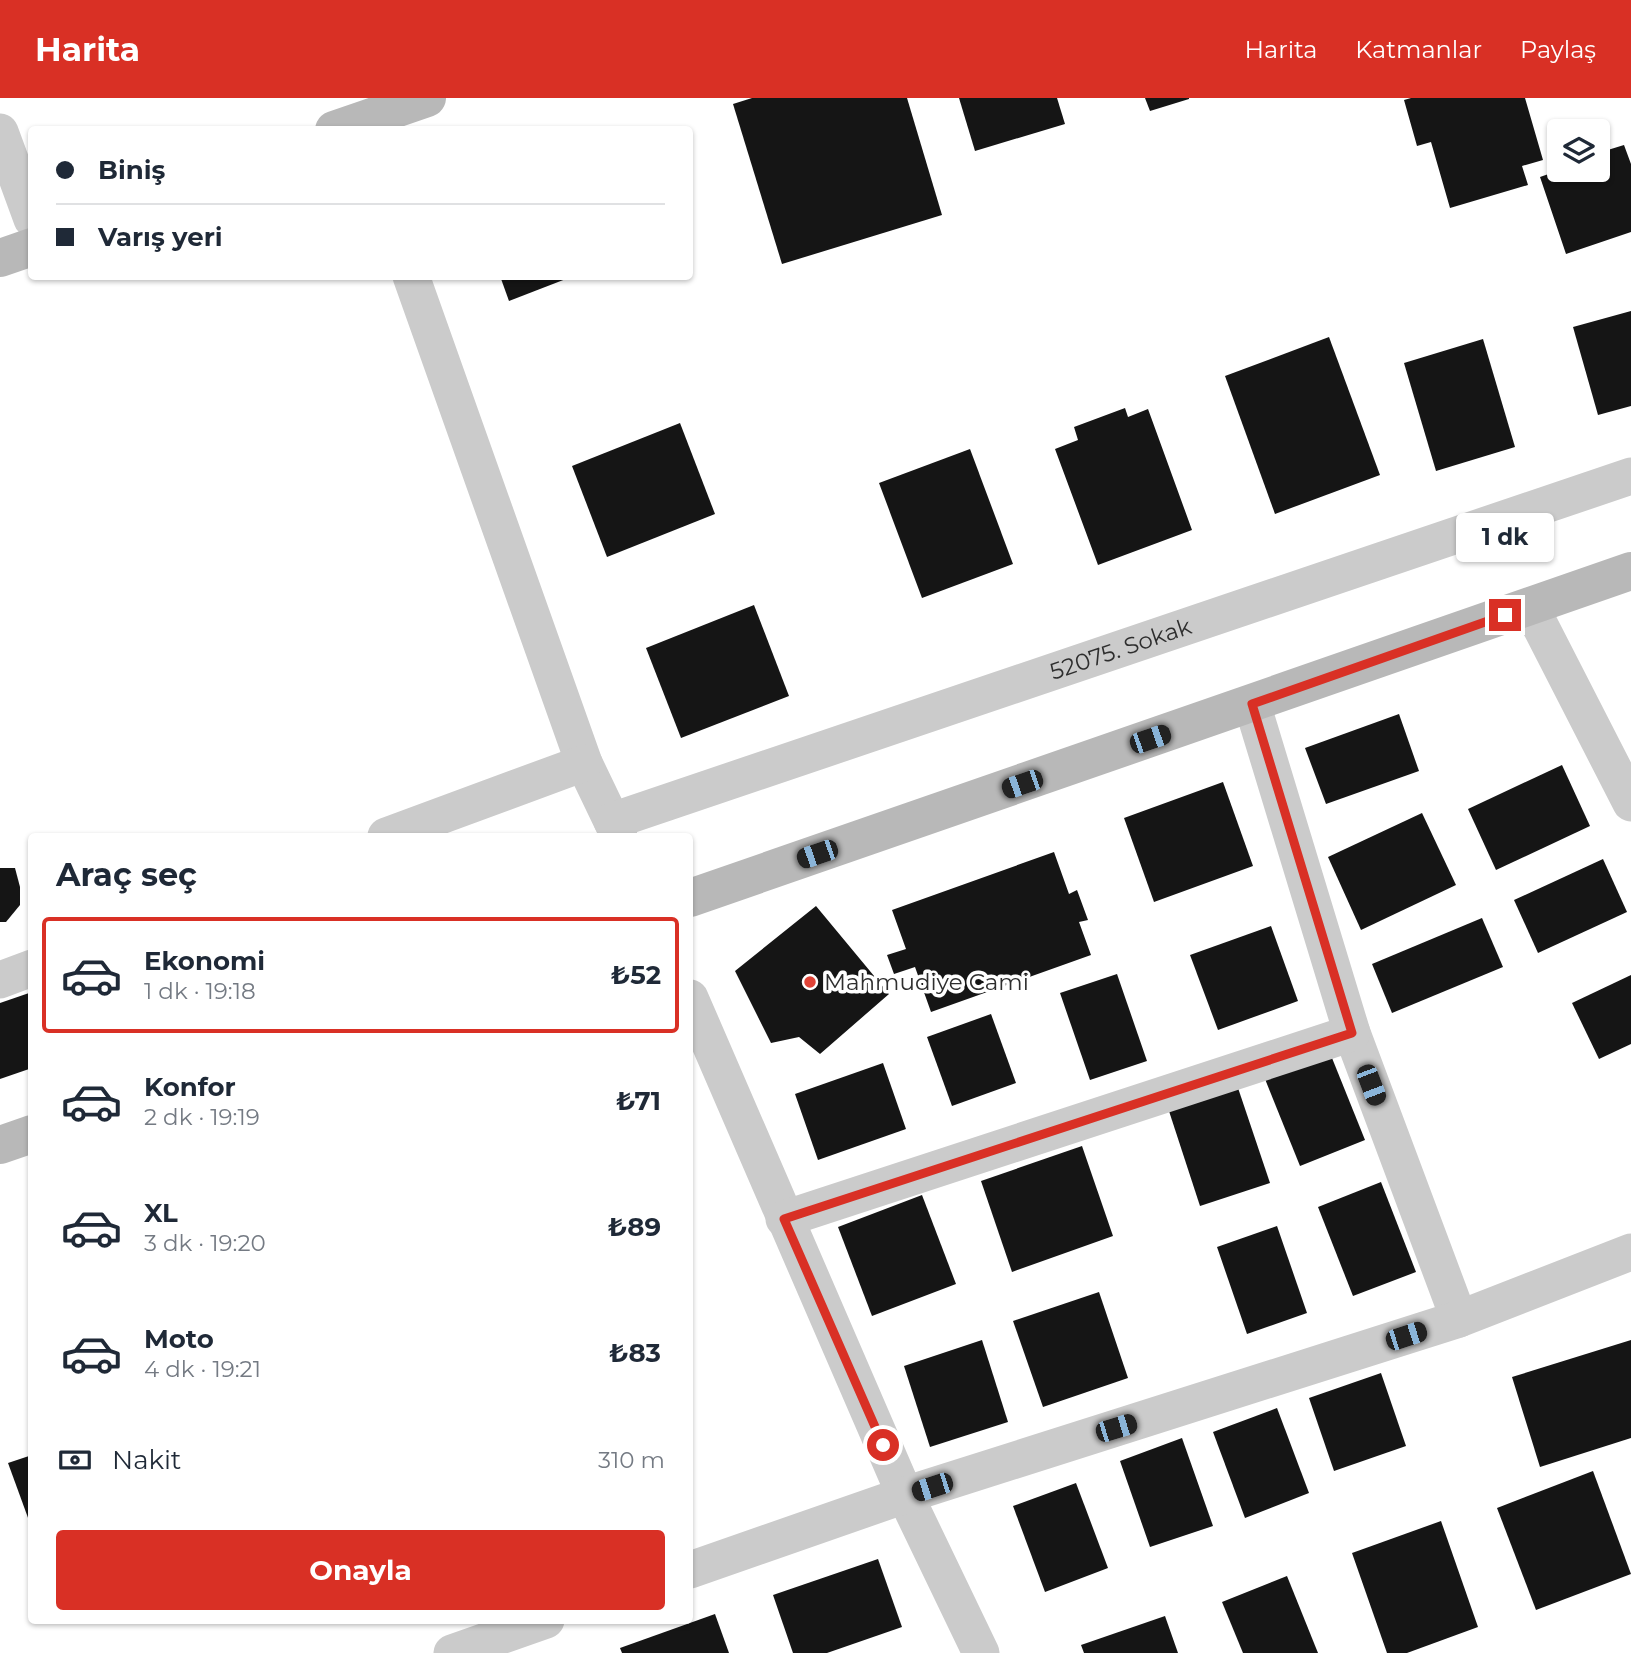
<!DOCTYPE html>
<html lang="tr">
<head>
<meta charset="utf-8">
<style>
  body { margin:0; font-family:Montserrat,sans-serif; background:#f6f6f7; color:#1f2937; height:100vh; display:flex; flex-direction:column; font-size:26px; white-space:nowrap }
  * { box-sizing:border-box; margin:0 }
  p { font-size:23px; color:#747a83 }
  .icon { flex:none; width:38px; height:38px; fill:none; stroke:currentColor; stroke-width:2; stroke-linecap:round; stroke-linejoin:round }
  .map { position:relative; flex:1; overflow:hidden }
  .details { position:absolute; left:28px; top:735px; width:665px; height:791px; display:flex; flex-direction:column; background:#fff; border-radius:7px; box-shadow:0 2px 5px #0004 }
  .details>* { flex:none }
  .banner { position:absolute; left:28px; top:28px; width:665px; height:154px; border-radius:7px; box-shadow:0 2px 5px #0004; display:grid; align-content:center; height:154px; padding:0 28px; background:#fff }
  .controls { position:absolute; left:1547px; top:21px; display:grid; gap:14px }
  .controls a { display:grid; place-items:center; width:63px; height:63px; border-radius:7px; background:#fff; box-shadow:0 2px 5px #0004; font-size:35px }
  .end { position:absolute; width:32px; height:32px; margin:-16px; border:9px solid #d93025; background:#fff; box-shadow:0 0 0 4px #fff }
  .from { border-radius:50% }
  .bubble { position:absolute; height:49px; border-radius:7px; background:#fff; box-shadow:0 2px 5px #0004; font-size:23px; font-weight:700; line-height:49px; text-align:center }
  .car { position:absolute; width:21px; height:42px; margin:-21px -10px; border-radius:9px; box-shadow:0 0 5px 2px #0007; background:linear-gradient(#222 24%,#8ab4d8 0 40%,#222 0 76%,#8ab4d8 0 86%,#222 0) }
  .banner b { display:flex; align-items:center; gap:24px; height:66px; font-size:26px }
  .banner b+b { border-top:2px solid #e0e1e3 }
  .banner i { width:18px; height:18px; background:#1f2937 }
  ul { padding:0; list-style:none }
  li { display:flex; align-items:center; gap:21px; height:116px; margin:0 14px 10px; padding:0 14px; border:4px solid transparent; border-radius:7px }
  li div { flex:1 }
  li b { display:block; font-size:26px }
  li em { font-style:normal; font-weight:700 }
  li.on { border-color:#d93025 }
  li>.icon { width:63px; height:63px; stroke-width:1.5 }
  h2 { padding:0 28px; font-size:32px; line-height:84px }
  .pay { display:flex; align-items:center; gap:18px; height:77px; padding:0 28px; font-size:26px }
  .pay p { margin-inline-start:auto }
  .cta { display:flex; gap:14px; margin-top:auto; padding:14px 28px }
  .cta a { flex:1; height:80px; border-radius:7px; background:#d93025; color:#fff; font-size:28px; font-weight:700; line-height:80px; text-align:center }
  header { display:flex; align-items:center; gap:42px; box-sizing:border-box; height:98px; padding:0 35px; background:#d93025; color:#fff }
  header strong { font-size:33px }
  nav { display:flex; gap:38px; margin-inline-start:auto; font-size:24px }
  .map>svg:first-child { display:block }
</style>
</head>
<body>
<header>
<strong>Harita</strong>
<nav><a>Harita</a><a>Katmanlar</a><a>Paylaş</a></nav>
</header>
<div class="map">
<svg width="1631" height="1555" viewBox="0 0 1631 1555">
  <rect width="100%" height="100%" fill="#fff"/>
  <g fill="#151515">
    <path d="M 752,0 L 907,0 L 942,117 L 782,166 L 733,6 Z"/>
    <path d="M 959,0 L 1057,0 L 1065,26 L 975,53 Z"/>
    <path d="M 1145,0 L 1189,0 L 1189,1 L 1150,13 Z"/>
    <path d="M 1411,0 L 1525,0 L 1543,62 L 1522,68 L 1528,87 L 1450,110 L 1431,44 L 1417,48 L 1404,2 Z"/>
    <path d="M 1624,47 L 1631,66 L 1631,134 L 1566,156 L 1540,79 L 1560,72 L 1598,72 L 1598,55 Z"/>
    <path d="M 500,178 L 571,178 L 571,179 L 509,203 Z"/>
    <path d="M 1631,213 L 1631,308 L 1598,317 L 1573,229 Z"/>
    <path d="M 1329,239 L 1380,377 L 1275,416 L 1225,278 Z"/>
    <path d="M 1483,241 L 1515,349 L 1436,373 L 1404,265 Z"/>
    <path d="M 1125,310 L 1128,319 L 1148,311 L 1192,432 L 1098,467 L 1055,351 L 1078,342 L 1074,329 Z"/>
    <path d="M 680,325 L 715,416 L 607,459 L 572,368 Z"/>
    <path d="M 970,351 L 1013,466 L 922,500 L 879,385 Z"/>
    <path d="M 754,507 L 789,598 L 681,640 L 646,550 Z"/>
    <path d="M 1399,616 L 1419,673 L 1326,706 L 1305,650 Z"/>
    <path d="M 1562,667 L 1590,728 L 1496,772 L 1468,711 Z"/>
    <path d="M 1223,684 L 1253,768 L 1154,804 L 1124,720 Z"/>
    <path d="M 1422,715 L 1456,787 L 1361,832 L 1328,759 Z"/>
    <path d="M 1054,754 L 1069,796 L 1077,792 L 1088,822 L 1079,824 L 1091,857 L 931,914 L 915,869 L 894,876 L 887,857 L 906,851 L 892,812 Z"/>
    <path d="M 1603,761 L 1627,814 L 1538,855 L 1514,802 Z"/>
    <path d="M 0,770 L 15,770 L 20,789 L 20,807 L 6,824 L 0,824 Z"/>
    <path d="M 816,808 L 889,896 L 820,956 L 799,939 L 771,945 L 735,873 Z"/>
    <path d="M 1482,820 L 1503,869 L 1392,915 L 1372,866 Z"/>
    <path d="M 1271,828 L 1298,903 L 1218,932 L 1190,857 Z"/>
    <path d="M 1117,876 L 1147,963 L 1090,982 L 1060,895 Z"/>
    <path d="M 1631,877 L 1631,946 L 1599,961 L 1572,905 Z"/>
    <path d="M 32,894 L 32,970 L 0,981 L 0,905 Z"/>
    <path d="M 991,916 L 1016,985 L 952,1008 L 927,939 Z"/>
    <path d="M 1330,955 L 1365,1042 L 1300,1068 L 1265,981 Z"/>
    <path d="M 883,965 L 906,1031 L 818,1062 L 795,996 Z"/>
    <path d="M 1236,984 L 1270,1085 L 1200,1108 L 1167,1007 Z"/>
    <path d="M 1082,1048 L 1113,1138 L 1012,1174 L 981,1083 Z"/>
    <path d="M 1381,1084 L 1416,1174 L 1353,1198 L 1318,1109 Z"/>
    <path d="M 922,1097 L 956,1186 L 872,1218 L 838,1129 Z"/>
    <path d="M 1277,1128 L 1307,1215 L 1247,1236 L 1217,1149 Z"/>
    <path d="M 1099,1194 L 1128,1280 L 1043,1309 L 1013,1223 Z"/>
    <path d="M 982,1242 L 1008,1324 L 930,1349 L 904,1268 Z"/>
    <path d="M 1631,1242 L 1631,1340 L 1540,1369 L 1512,1279 Z"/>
    <path d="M 1381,1275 L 1406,1348 L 1334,1373 L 1309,1300 Z"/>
    <path d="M 1277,1310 L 1309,1395 L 1245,1420 L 1213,1334 Z"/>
    <path d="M 1182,1340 L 1213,1428 L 1150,1449 L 1120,1363 Z"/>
    <path d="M 32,1357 L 32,1428 L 31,1428 L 8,1365 Z"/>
    <path d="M 1593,1373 L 1631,1476 L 1536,1512 L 1497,1410 Z"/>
    <path d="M 1076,1385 L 1108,1470 L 1045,1494 L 1013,1408 Z"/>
    <path d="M 1441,1423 L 1478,1529 L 1407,1555 L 1387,1555 L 1352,1455 Z"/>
    <path d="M 878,1461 L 902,1529 L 827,1555 L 793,1555 L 773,1497 Z"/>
    <path d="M 1287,1478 L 1318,1555 L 1243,1555 L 1222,1504 Z"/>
    <path d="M 715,1516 L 729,1555 L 622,1555 L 620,1550 Z"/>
    <path d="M 1165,1518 L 1178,1555 L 1084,1555 L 1081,1547 Z"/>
  </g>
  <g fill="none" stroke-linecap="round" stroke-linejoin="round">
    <g stroke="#cbcbcb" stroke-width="37">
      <path d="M 0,34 L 32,121"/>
      <path d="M 411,178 L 584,665 L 619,738"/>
      <path d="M 1530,508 L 1631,705"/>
      <path d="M 1252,606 L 1352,935 L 1459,1221"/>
      <path id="s1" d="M 612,723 L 1631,378"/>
      <path d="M 386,738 L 584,665"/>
      <path d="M 0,882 L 32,870"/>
      <path d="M 690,900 L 905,1397 L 981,1555"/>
      <path d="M 784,1121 L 1352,935"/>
      <path d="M 690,1472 L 905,1397 L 1459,1221 L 1631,1154"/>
      <path d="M 452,1555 L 546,1522"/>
    </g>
    <g stroke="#b8b8b8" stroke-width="38">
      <path d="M 334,32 L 427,0"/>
      <path d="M 0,160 L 32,149"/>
      <path d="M 690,800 L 1631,473"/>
      <path d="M 0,1047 L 32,1036"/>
    </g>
  </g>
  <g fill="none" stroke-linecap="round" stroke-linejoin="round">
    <path stroke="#d93025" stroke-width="9" d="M 883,1347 L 784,1121 L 1352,935 L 1252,606 L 1505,517"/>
  </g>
  <circle fill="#df4236" stroke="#fff" stroke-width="2.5" cx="810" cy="884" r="7"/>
  <g text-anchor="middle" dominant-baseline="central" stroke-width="7" stroke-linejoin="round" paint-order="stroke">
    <g font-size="23" fill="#2e2e2e" stroke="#fff">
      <text stroke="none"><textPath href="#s1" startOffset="537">52075. Sokak</textPath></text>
    </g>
    <g font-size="23" fill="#2e2e2e" stroke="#fff" text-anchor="start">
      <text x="824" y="884">Mahmudiye Cami</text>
    </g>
  </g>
</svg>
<div class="controls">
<a><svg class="icon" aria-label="layers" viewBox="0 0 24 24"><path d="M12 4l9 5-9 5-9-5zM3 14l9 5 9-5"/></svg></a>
</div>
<i class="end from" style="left:883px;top:1347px"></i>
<i class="end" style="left:1505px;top:517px"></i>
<div class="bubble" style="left:1456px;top:415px;width:98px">1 dk</div>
<i class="car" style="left:1150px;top:641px;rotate:71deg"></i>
<i class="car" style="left:1022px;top:686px;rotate:251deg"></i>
<i class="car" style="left:817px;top:756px;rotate:251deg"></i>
<i class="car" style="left:1371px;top:987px;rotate:159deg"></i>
<i class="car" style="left:1406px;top:1238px;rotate:72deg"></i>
<i class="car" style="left:1116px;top:1330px;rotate:73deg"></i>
<i class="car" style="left:932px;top:1389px;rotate:252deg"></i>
<div class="banner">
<b><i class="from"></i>Biniş</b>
<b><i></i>Varış yeri</b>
</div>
<section class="details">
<h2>Araç seç</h2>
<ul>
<li class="on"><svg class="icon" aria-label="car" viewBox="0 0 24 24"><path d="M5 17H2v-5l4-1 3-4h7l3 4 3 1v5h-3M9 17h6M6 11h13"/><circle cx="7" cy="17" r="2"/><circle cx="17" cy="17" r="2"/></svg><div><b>Ekonomi</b><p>1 dk · 19:18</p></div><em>₺52</em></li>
<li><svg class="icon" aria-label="car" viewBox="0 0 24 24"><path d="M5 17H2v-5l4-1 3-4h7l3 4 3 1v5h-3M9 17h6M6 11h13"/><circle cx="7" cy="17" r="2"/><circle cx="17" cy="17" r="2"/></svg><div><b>Konfor</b><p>2 dk · 19:19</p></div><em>₺71</em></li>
<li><svg class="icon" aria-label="car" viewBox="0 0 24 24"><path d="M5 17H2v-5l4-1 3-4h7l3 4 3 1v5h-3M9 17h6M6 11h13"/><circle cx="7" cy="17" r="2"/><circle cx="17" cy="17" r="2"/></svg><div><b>XL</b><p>3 dk · 19:20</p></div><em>₺89</em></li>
<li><svg class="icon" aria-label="car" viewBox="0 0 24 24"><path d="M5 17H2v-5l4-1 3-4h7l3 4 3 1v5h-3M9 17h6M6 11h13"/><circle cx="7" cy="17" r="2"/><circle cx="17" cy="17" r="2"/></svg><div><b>Moto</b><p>4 dk · 19:21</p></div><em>₺83</em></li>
</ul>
<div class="pay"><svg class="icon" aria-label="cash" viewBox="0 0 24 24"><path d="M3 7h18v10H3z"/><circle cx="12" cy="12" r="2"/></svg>Nakit<p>310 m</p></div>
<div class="cta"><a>Onayla</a></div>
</section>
</div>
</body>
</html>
